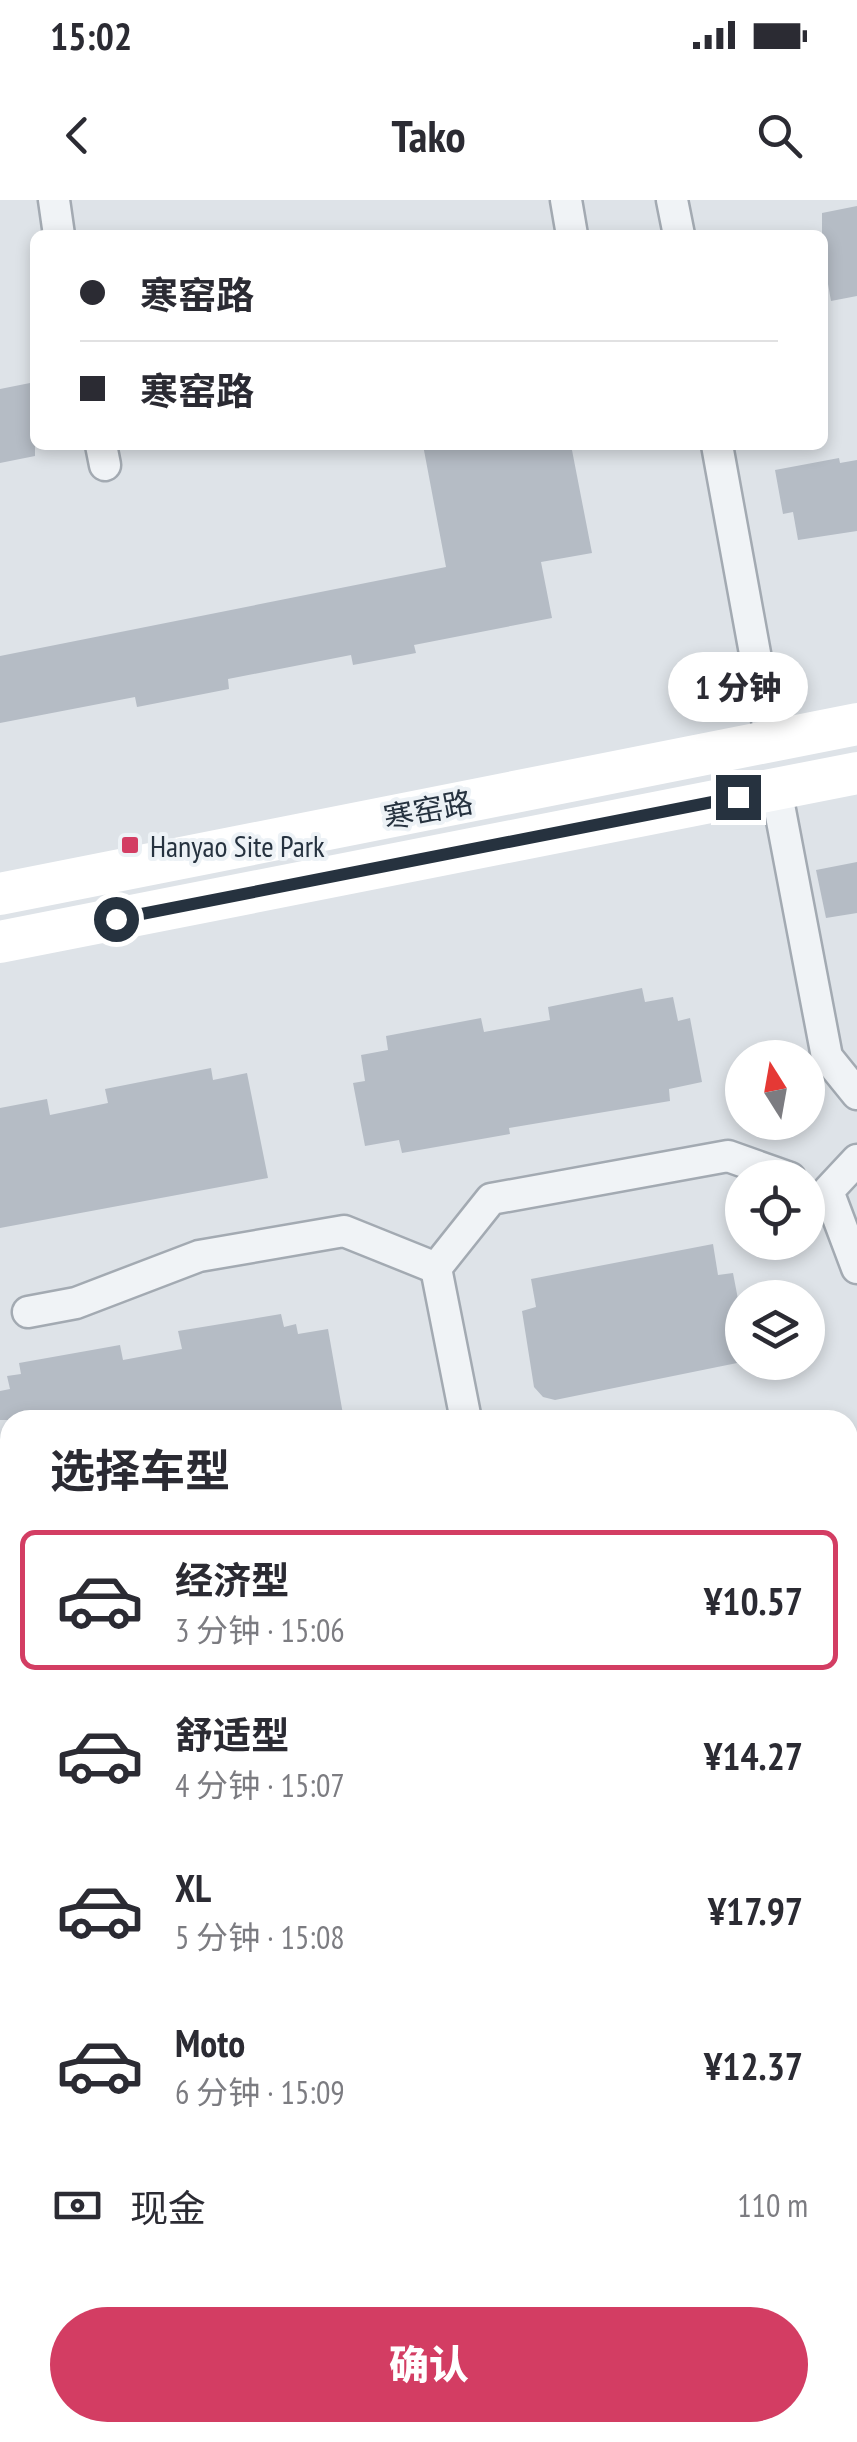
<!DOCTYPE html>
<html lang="zh">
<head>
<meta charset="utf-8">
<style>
  body { margin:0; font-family:"PT Sans Narrow","Noto Sans SC",sans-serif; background:#f2f2f3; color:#2b2b33; height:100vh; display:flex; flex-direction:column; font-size:38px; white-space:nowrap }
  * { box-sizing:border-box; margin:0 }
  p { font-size:32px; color:#7c7c81 }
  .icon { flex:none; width:55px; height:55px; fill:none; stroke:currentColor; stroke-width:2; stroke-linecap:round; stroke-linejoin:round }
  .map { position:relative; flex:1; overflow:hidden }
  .details { position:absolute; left:0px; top:1210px; width:858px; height:1032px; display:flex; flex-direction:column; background:#fff; border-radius:30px 30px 0 0; box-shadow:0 5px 15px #0003 }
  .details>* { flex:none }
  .top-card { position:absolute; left:30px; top:30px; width:798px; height:220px; border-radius:15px; box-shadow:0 5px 15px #0003; display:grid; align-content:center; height:220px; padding:0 50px; background:#fff }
  .needle { width:65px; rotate:349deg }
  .buttons { position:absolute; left:725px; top:840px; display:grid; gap:20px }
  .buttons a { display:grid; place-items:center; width:100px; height:100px; border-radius:50%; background:#fff; box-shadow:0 5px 15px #0003; font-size:50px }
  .end { position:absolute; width:45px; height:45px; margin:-22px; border:12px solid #26323f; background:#fff; box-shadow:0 0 0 5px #fff }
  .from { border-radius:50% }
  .bubble { position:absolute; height:70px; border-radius:35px; background:#fff; box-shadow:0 5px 15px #0003; font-size:32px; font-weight:800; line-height:70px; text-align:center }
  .top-card b { display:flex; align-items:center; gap:35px; height:95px; font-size:38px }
  .top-card b+b { border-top:2px solid #e1e1e2 }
  .top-card i { width:25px; height:25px; background:#2b2b33 }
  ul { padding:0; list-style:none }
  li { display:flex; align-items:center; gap:30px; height:140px; margin:0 20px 15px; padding:0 30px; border:5px solid transparent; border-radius:15px }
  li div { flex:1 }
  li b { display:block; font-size:38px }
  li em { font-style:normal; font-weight:800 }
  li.active { border-color:#d33d63 }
  li>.icon { width:90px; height:90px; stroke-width:1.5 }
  h2 { padding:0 50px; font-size:45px; line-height:120px }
  .pay { display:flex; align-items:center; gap:25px; height:110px; padding:0 50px; font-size:38px }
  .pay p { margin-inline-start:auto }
  .primary-button { display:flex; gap:20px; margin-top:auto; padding:20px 50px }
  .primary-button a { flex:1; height:115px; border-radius:60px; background:#d33d63; color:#fff; font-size:40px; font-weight:800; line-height:115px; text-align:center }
  .status { display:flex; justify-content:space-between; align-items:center; height:70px; padding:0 50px; background:#fff; direction:ltr }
  .status svg { height:28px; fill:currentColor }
  header { display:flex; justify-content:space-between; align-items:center; height:130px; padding:0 50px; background:#fff; font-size:45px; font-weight:800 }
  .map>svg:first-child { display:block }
</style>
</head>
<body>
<div class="status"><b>15:02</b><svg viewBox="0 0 49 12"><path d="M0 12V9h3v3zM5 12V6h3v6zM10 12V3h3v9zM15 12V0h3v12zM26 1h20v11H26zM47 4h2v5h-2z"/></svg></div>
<header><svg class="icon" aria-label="back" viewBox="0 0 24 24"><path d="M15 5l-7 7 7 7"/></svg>Tako<svg class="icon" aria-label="search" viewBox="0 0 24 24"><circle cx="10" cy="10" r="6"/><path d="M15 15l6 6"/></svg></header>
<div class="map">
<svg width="857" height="2242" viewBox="0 0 857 2242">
  <rect width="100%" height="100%" fill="#dee3e8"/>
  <g fill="#b5bcc5">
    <path d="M 857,6 L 857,96 L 831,101 L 828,84 L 822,85 L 822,13 Z"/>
    <path d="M 35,182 L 35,256 L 0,263 L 0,189 Z"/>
    <path d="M 423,245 L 571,245 L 592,353 L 541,362 L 552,418 L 414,445 L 416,453 L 353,465 L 351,455 L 228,479 L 229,489 L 137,507 L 135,497 L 0,523 L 0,456 L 446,367 Z"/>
    <path d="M 839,258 L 840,263 L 857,260 L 857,331 L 798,340 L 793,312 L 783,314 L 775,270 Z"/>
    <path d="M 857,662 L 857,713 L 826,718 L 816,670 Z"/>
    <path d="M 642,788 L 645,802 L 673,797 L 678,821 L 690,818 L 702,882 L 669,889 L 670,901 L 509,928 L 510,934 L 402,953 L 399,940 L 365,946 L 353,883 L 365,881 L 361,855 L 388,850 L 386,836 L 481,818 L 484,832 L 550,820 L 548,807 Z"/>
    <path d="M 211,868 L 213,880 L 247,873 L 268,978 L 0,1028 L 0,908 L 47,899 L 50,915 L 108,903 L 105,889 Z"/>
    <path d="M 713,1044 L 718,1075 L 733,1073 L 742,1120 L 742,1162 L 555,1200 L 543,1197 L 534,1187 L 522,1111 L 536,1107 L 531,1079 Z"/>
    <path d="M 281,1114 L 284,1127 L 296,1124 L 298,1134 L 328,1129 L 344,1220 L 0,1220 L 0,1191 L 10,1189 L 7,1176 L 21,1174 L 19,1163 L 120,1145 L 123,1160 L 182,1149 L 178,1131 Z"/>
  </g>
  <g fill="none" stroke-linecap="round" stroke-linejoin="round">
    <defs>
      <path id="lane" d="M 0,1931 L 10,1928"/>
      <g id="street">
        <path d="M 54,0 L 59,35"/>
        <path d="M 566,0 L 572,35"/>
        <path d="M 672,0 L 679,35"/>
        <path d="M 101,245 L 105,265"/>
        <path d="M 717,245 L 771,541"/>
        <path d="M 776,589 L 827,857 L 857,894"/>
        <path d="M 857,960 L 828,991 L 857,1068"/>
        <path d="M 28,1112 L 76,1103 L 199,1056 L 344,1031 L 436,1068"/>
        <path d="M 466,1220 L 436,1068 L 491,999 L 728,956 L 790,978"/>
        <path d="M 848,1250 L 857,1269"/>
        <path d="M 848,1532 L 857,1531"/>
        <path d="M 578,2232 L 579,2242"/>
      </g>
    </defs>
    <use href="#lane" stroke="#a3aab2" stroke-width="20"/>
    <use href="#street" stroke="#a3aab2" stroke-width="35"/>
    <path stroke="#bbc1c6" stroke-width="6" stroke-dasharray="8 8" stroke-linecap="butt" d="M 0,2009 L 10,2007"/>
    <use href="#lane" stroke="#f0f3f6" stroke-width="15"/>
    <use href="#street" stroke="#f0f3f6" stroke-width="30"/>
    <g stroke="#fff" stroke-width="42">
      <path d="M 0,694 L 857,524"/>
      <path d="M 0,742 L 857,573"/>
    </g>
  </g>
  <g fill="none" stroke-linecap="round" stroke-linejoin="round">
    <path stroke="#26323f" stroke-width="12" d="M 116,719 L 738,597"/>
  </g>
  <rect fill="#d33d63" stroke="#edf2f6" stroke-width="4" x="120" y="635" width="20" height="20" rx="5"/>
  <g text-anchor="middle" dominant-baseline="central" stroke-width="8" stroke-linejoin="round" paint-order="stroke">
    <g font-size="30" fill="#26323f" stroke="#edf2f6">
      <text transform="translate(428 609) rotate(-11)">寒窑路</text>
    </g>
    <g font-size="30" fill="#26323f" stroke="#edf2f6" text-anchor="start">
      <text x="150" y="645">Hanyao Site Park</text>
    </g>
  </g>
</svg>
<div class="buttons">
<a><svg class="needle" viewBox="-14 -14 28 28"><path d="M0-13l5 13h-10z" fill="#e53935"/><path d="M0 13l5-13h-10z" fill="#7c7c81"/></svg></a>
<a><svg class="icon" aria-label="locate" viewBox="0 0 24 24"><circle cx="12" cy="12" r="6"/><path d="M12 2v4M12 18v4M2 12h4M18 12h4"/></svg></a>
<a><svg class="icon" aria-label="layers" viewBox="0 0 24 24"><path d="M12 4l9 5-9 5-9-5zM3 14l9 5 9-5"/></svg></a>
</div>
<i class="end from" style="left:116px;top:719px"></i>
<i class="end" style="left:738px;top:597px"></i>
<div class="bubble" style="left:668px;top:452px;width:140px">1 分钟</div>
<div class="top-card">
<b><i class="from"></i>寒窑路</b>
<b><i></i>寒窑路</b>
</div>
<section class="details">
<h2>选择车型</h2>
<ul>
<li class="active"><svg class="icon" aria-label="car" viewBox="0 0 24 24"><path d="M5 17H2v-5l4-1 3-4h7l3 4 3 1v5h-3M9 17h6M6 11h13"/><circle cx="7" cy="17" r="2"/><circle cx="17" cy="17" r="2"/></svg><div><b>经济型</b><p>3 分钟 · 15:06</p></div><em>¥10.57</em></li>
<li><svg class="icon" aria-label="car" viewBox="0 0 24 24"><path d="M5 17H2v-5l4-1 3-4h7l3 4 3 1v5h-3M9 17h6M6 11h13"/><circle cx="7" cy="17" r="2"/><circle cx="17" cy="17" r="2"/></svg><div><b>舒适型</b><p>4 分钟 · 15:07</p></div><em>¥14.27</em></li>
<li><svg class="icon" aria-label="car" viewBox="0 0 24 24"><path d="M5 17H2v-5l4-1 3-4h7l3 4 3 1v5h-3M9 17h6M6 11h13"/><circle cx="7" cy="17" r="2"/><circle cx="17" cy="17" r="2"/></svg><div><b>XL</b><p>5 分钟 · 15:08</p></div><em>¥17.97</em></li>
<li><svg class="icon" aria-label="car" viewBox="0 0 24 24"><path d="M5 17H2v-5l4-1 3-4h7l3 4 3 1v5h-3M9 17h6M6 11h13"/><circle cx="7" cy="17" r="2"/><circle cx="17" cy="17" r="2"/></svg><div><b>Moto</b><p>6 分钟 · 15:09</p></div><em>¥12.37</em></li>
</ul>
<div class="pay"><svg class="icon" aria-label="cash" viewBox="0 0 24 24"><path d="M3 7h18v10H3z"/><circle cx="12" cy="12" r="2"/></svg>现金<p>110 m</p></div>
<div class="primary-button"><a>确认</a></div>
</section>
</div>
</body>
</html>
